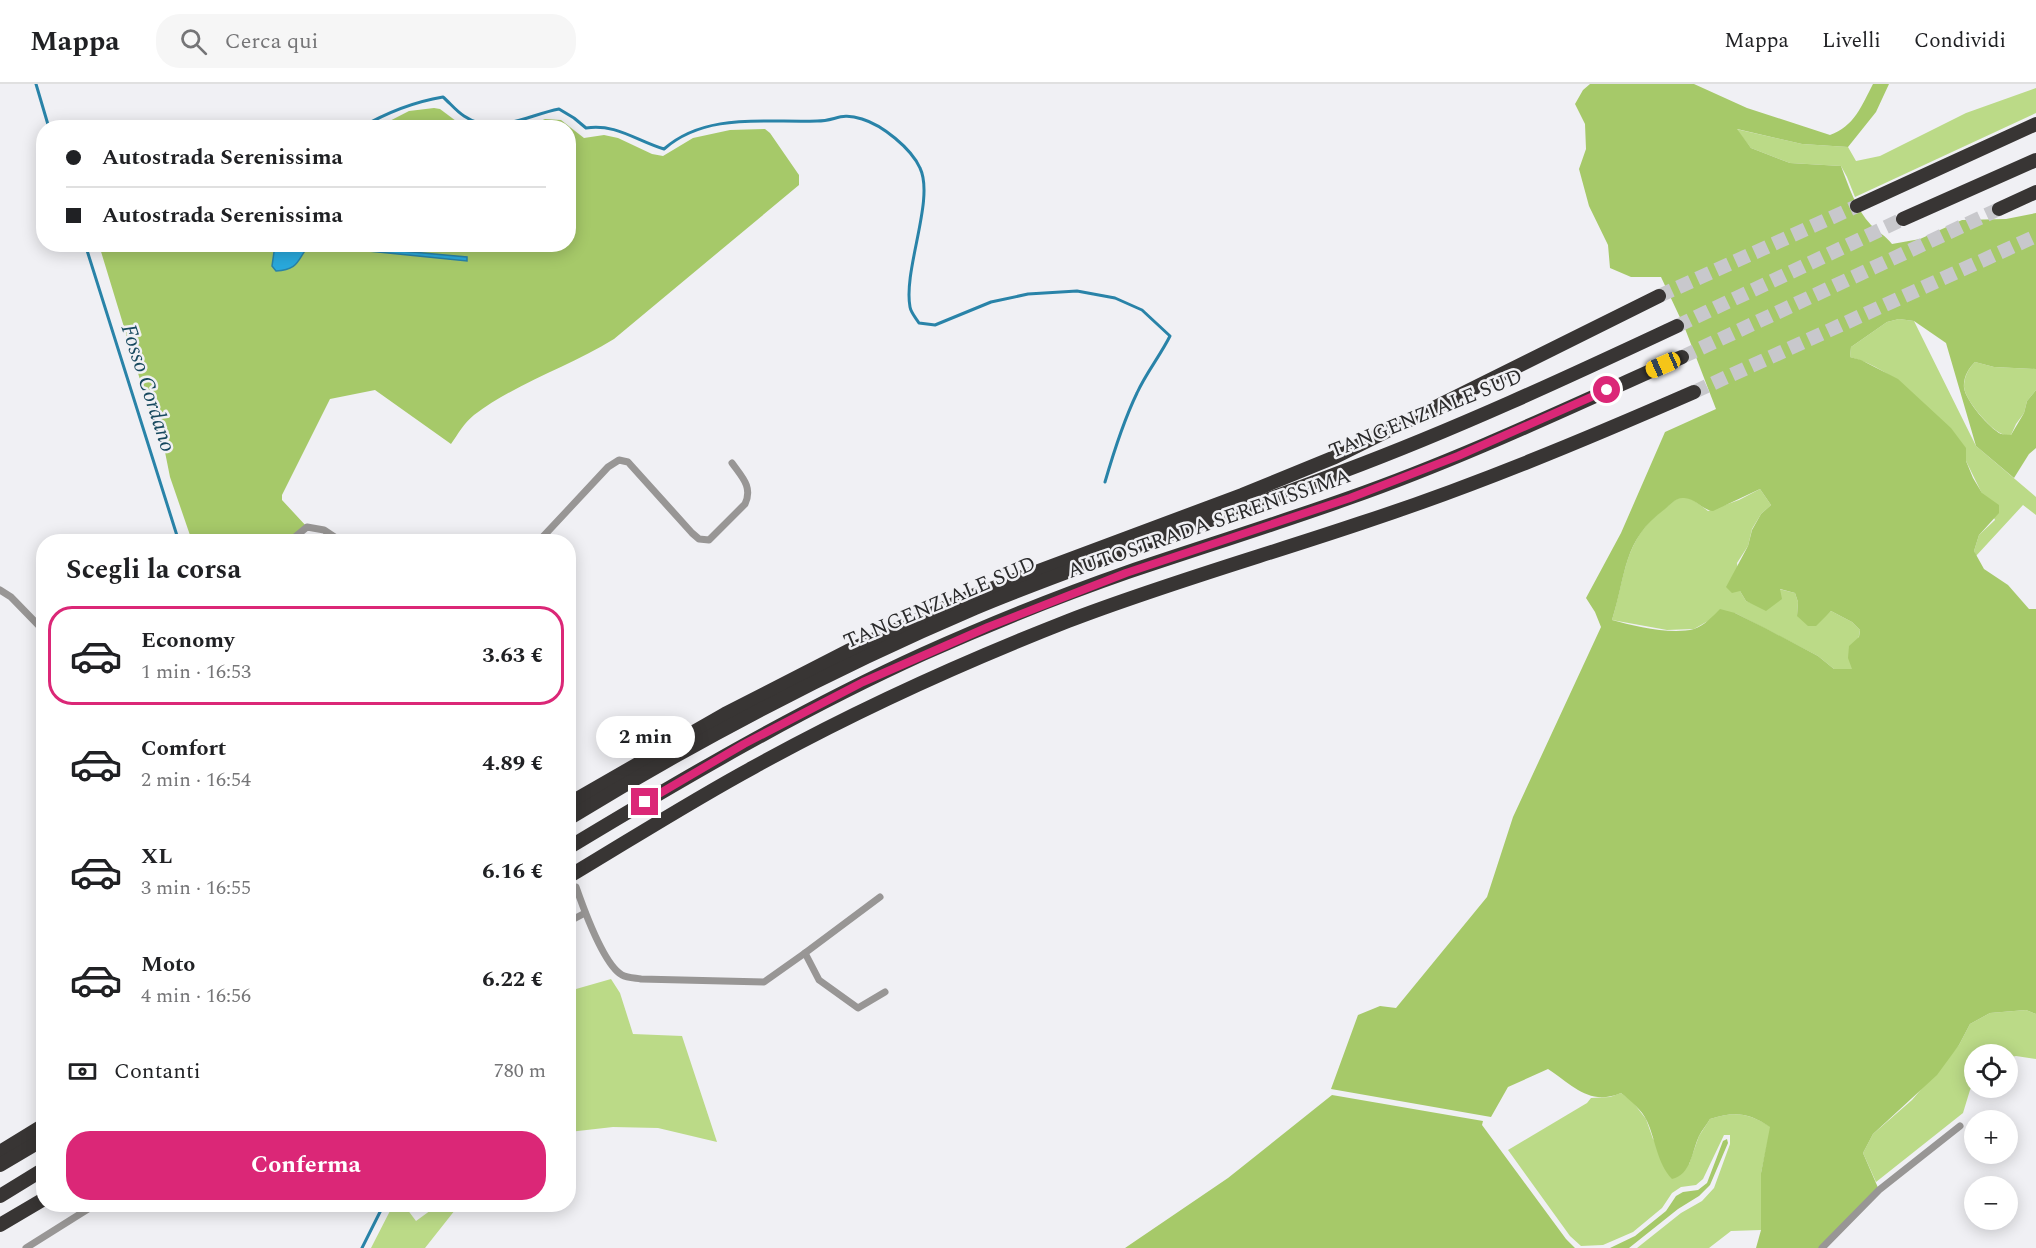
<!DOCTYPE html>
<html lang="it">
<head>
<meta charset="utf-8">
<style>
  body { margin:0; font-family:Spectral,serif; background:#f6f6f6; color:#202124; height:100vh; display:flex; flex-direction:column; font-size:22px; white-space:nowrap }
  * { box-sizing:border-box; margin:0 }
  p { font-size:20px; color:#757577 }
  .icon { flex:none; width:33px; height:33px; fill:none; stroke:currentColor; stroke-width:2; stroke-linecap:round; stroke-linejoin:round }
  .map { position:relative; flex:1; overflow:hidden }
  .panel { position:absolute; left:36px; top:450px; width:540px; height:678px; display:flex; flex-direction:column; background:#fff; border-radius:24px; box-shadow:0 3px 15px #0003 }
  .panel>* { flex:none }
  .banner { position:absolute; left:36px; top:36px; width:540px; height:132px; border-radius:24px; box-shadow:0 3px 15px #0003; display:grid; align-content:center; height:132px; padding:0 30px; background:#fff }
  .controls { position:absolute; left:1964px; top:960px; display:grid; gap:12px }
  .controls a { display:grid; place-items:center; width:54px; height:54px; border-radius:50%; background:#fff; box-shadow:0 3px 15px #0003; font-size:30px }
  .end { position:absolute; width:27px; height:27px; margin:-14px; border:8px solid #db2777; background:#fff; box-shadow:0 0 0 3px #fff }
  .from { border-radius:50% }
  .bubble { position:absolute; height:42px; border-radius:21px; background:#fff; box-shadow:0 3px 15px #0003; font-size:20px; font-weight:700; line-height:42px; text-align:center }
  .car { position:absolute; width:18px; height:36px; margin:-18px -9px; border-radius:8px; box-shadow:0 0 4px 2px #0007; background:linear-gradient(#f5c518 24%,#345 0 40%,#f5c518 0 76%,#345 0 86%,#f5c518 0) }
  .banner b { display:flex; align-items:center; gap:21px; height:57px; font-size:22px }
  .banner b+b { border-top:2px solid #e0e0e0 }
  .banner i { width:15px; height:15px; background:#202124 }
  ul { padding:0; list-style:none }
  li { display:flex; align-items:center; gap:18px; height:99px; margin:0 12px 9px; padding:0 18px; border:3px solid transparent; border-radius:24px }
  li div { flex:1 }
  li b { display:block; font-size:22px }
  li em { font-style:normal; font-weight:700 }
  li.current { border-color:#db2777 }
  li>.icon { width:54px; height:54px; stroke-width:1.5 }
  h2 { padding:0 30px; font-size:27px; line-height:72px }
  .pay { display:flex; align-items:center; gap:15px; height:66px; padding:0 30px; font-size:22px }
  .pay p { margin-inline-start:auto }
  .button { display:flex; gap:12px; margin-top:auto; padding:12px 30px }
  .button a { flex:1; height:69px; border-radius:24px; background:#db2777; color:#fff; font-size:24px; font-weight:700; line-height:69px; text-align:center }
  header { display:flex; align-items:center; gap:36px; box-sizing:border-box; height:84px; padding:0 30px; background:#fff; border-bottom:2px solid #e0e0e0 }
  header strong { font-size:28px }
  nav { display:flex; gap:33px; margin-inline-start:auto; font-size:21px }
  .search { width:420px; height:54px; background:#f6f6f6; display:flex; align-items:center; gap:15px; box-sizing:border-box; padding:0 21px; border-radius:24px; color:#757577; font-size:22px }
  .map>svg:first-child { display:block }
</style>
</head>
<body>
<header>
<strong>Mappa</strong>
<div class="search"><svg class="icon" aria-label="search" viewBox="0 0 24 24"><circle cx="10" cy="10" r="6"/><path d="M15 15l6 6"/></svg>Cerca qui</div>
<nav><a>Mappa</a><a>Livelli</a><a>Condividi</a></nav>
</header>
<div class="map">
<svg width="2036" height="1164" viewBox="0 0 2036 1164">
  <rect width="100%" height="100%" fill="#f0f0f4"/>
  <g fill="#bbda87">
    <path d="M 2036,4 L 2036,29 L 1855,113 L 1847,93 L 1841,82 L 1790,79 L 1751,64 L 1736,45 L 1802,60 L 1848,63 L 1856,77 L 1880,72 L 1966,29 Z"/>
    <path d="M 1899,235 L 1914,237 L 1976,362 L 2036,413 L 2036,431 L 2023,421 L 1976,472 L 1974,467 L 1979,451 L 1995,436 L 1966,377 L 1965,364 C 1934,330 1897,285 1850,273 L 1851,263 L 1887,238 Z"/>
    <path d="M 1975,278 L 1994,283 L 2036,285 L 2036,306 L 2027,317 L 2024,329 L 2016,340 L 2011,351 C 2008,351 2004,351 2002,350 C 1990,345 1965,316 1964,303 C 1964,293 1968,285 1975,278 Z"/>
    <path d="M 1760,405 L 1771,421 L 1761,430 L 1752,445 L 1748,462 L 1737,479 L 1740,507 L 1746,517 L 1754,520 L 1779,505 L 1795,509 L 1798,518 L 1797,532 L 1824,533 L 1831,527 L 1852,538 L 1860,546 L 1853,585 L 1834,585 L 1818,572 L 1735,529 L 1708,537 L 1694,545 L 1667,546 L 1612,536 C 1626,491 1623,456 1664,425 C 1670,421 1676,413 1684,413 C 1693,414 1701,422 1708,427 L 1739,416 Z"/>
    <path d="M 611,895 L 620,909 L 633,950 L 682,952 L 717,1058 L 658,1044 L 613,1043 L 569,1048 L 569,907 Z"/>
    <path d="M 2026,926 L 2036,930 L 2036,975 L 2016,972 L 2007,974 L 2007,970 L 1974,970 L 1974,998 L 1970,1006 L 1963,1029 L 1876,1098 L 1863,1069 L 1873,1050 L 1912,1016 L 1959,961 L 1970,940 L 1990,929 Z"/>
    <path d="M 1621,1009 L 1632,1017 L 1646,1035 L 1653,1055 L 1689,1080 L 1699,1052 L 1710,1035 C 1735,1027 1748,1029 1771,1043 L 1761,1089 L 1761,1146 L 1731,1147 L 1709,1164 L 1637,1164 L 1681,1129 L 1702,1117 L 1714,1104 L 1730,1060 L 1730,1051 L 1724,1051 L 1703,1095 L 1696,1101 L 1681,1103 L 1672,1109 L 1662,1124 L 1633,1148 L 1603,1161 L 1581,1162 L 1570,1152 L 1508,1066 L 1587,1019 L 1591,1014 L 1610,1013 Z"/>
    <path d="M 404,1121 L 416,1137 L 438,1121 L 459,1121 L 425,1164 L 371,1164 L 392,1123 Z"/>
  </g>
  <g fill="#a6c969" fill-rule="evenodd">
    <path d="M 1590,0 L 1694,0 L 1747,24 L 1830,51 C 1854,43 1862,21 1873,0 L 1889,0 L 1876,28 L 1848,63 L 1802,60 L 1737,45 L 1751,64 L 1790,79 L 1841,82 C 1849,103 1856,125 1871,141 C 1878,148 1886,152 1892,160 L 1920,155 L 1962,136 L 2006,135 L 2036,129 L 2036,285 L 1994,283 L 1975,278 C 1968,285 1963,294 1964,304 C 1966,317 1989,344 2001,350 C 2002,350 2010,351 2011,351 L 2024,329 L 2027,317 L 2036,306 L 2036,364 L 2029,370 L 2014,394 L 1976,362 L 1946,259 L 1914,237 L 1899,235 L 1887,238 L 1851,263 L 1850,273 L 1861,276 L 1898,295 L 1951,344 L 1966,364 L 1966,377 L 1973,394 L 1982,409 L 1999,421 L 1999,429 L 1979,451 L 1974,467 L 1984,485 L 2008,501 L 2029,525 L 2036,525 L 2036,930 L 2026,926 L 1990,929 L 1970,940 L 1959,961 L 1937,991 L 1873,1050 L 1863,1069 L 1879,1106 L 1822,1164 L 1756,1164 L 1761,1146 L 1761,1089 L 1770,1043 C 1749,1029 1735,1027 1710,1035 C 1707,1040 1702,1046 1699,1052 C 1692,1067 1691,1091 1672,1095 C 1657,1079 1656,1057 1647,1037 C 1642,1026 1631,1017 1621,1009 C 1589,1022 1574,1002 1548,985 L 1508,1003 L 1491,1033 L 1331,1005 L 1358,931 L 1380,922 L 1396,924 L 1487,813 L 1513,733 L 1601,543 L 1595,528 L 1586,514 L 1621,449 L 1665,348 L 1716,325 L 1684,242 L 1661,193 L 1631,193 L 1610,184 L 1608,161 L 1589,122 L 1579,85 L 1586,65 L 1585,40 L 1575,20 L 1583,6 ZM 1760,405 L 1771,421 L 1761,430 L 1752,446 L 1748,462 L 1726,503 L 1732,509 L 1740,507 L 1746,517 L 1766,527 L 1782,515 L 1780,505 L 1795,509 L 1798,518 L 1797,532 L 1808,542 L 1816,542 L 1831,527 L 1852,538 L 1860,546 L 1859,553 L 1849,562 L 1848,574 L 1852,585 L 1834,585 L 1818,572 L 1765,544 L 1735,529 L 1720,525 C 1713,532 1704,542 1694,545 C 1671,551 1634,542 1612,536 C 1627,489 1622,457 1665,425 C 1670,421 1676,413 1684,414 C 1695,414 1702,426 1713,427 Z"/>
    <path d="M 434,24 L 440,25 L 464,43 L 378,43 L 409,27 Z"/>
    <path d="M 545,35 L 561,36 L 584,54 L 604,51 L 618,54 L 652,70 L 663,72 L 693,54 L 730,46 L 765,45 L 770,49 L 799,91 L 799,101 L 614,255 C 569,283 516,299 474,331 C 464,339 458,350 451,360 L 375,306 L 330,315 L 282,411 L 282,416 L 307,443 L 289,457 L 192,457 L 170,393 L 165,368 L 152,335 L 99,161 L 568,160 L 568,44 L 527,43 Z"/>
    <path d="M 1332,1011 L 1483,1037 L 1482,1041 L 1566,1155 L 1575,1164 L 1125,1164 L 1228,1094 Z"/>
    <path d="M 1727,1055 L 1728,1059 L 1710,1101 L 1699,1112 L 1678,1125 L 1629,1164 L 1610,1164 L 1635,1152 L 1666,1127 L 1676,1112 L 1683,1108 L 1698,1106 L 1707,1099 L 1723,1057 Z"/>
  </g>
  <path fill="#29a9dd" stroke="#2983a8" stroke-width="1.5" d="M 275,161 L 336,161 L 467,173 L 467,177 L 309,161 C 297,176 299,186 276,187 L 272,182 Z"/>
  <g fill="none" stroke-linecap="round" stroke-linejoin="round">
    <g stroke="#2983a8" stroke-width="3">
      <path d="M 36,0 L 49,44"/>
      <path d="M 360,44 C 386,29 413,18 443,13 C 450,19 456,27 464,32 C 495,53 527,31 559,25 L 574,34 L 586,44 C 615,39 637,57 664,65 C 706,28 766,39 817,37 C 836,37 840,28 862,35 C 882,41 911,64 920,84 C 935,115 903,186 910,223 C 911,229 916,234 919,239 L 935,241 L 991,218 L 1028,210 L 1077,207 L 1115,214 L 1142,226 L 1170,252 C 1160,272 1146,289 1137,309 C 1123,338 1114,367 1105,398"/>
      <path d="M 85,160 L 179,458"/>
      <path d="M 362,1164 L 381,1126 L 380,1120"/>
    </g>
    <g stroke="#c8c8cc" stroke-width="14" stroke-dasharray="14 7" stroke-linecap="butt">
      <path d="M 1659,212 L 1857,122"/>
      <path d="M 1677,242 L 1903,135"/>
      <path d="M 1682,273 L 1999,125"/>
      <path d="M 1694,308 L 2036,152"/>
    </g>
    <g stroke="#989695" stroke-width="7">
      <path d="M 289,458 L 307,443 L 324,446 L 342,458"/>
      <path d="M 538,458 L 608,383 L 619,376 L 628,378 L 692,449 L 699,455 L 709,456 L 745,420 C 753,403 742,393 732,379"/>
      <path d="M 0,506 L 11,513 L 44,547"/>
      <path d="M 576,803 C 583,823 604,881 622,891 C 627,894 635,894 641,895 L 764,898 L 805,869 L 819,896 L 858,924 L 885,908"/>
      <path d="M 568,838 L 585,829"/>
      <path d="M 805,869 L 880,813"/>
      <path d="M 26,1164 L 96,1120"/>
      <path d="M 1822,1164 L 1879,1106 L 1960,1042"/>
    </g>
    <g stroke="#383534" stroke-width="14">
      <path d="M 1857,122 L 2036,40"/>
      <path d="M 1999,125 L 2036,108"/>
      <path d="M 1903,135 L 2036,76"/>
      <path d="M 568,720 L 725,630 L 848,567 L 972,512 L 1242,411 L 1335,373 L 1659,212"/>
      <path d="M 568,735 C 699,655 834,584 975,524 C 1095,474 1219,435 1341,388 C 1456,345 1566,294 1677,242"/>
      <path d="M 568,764 C 684,694 800,626 923,570 C 990,540 1059,512 1128,488 C 1202,463 1276,440 1349,414 C 1463,374 1572,322 1682,273"/>
      <path d="M 568,793 C 630,756 691,717 754,683 C 855,627 961,579 1068,537 C 1164,500 1263,472 1361,439 C 1474,402 1584,356 1694,308"/>
      <path d="M 0,1068 L 44,1041"/>
      <path d="M 0,1081 L 44,1055"/>
      <path d="M 0,1112 L 44,1085"/>
      <path d="M 0,1141 L 44,1115"/>
    </g>
  </g>
  <g fill="none" stroke-linecap="round" stroke-linejoin="round">
    <path stroke="#db2777" stroke-width="8" d="M 645,718 L 744,660 L 863,598 L 988,543 L 1126,489 L 1350,414 L 1458,372 L 1607,306"/>
  </g>
  <g text-anchor="middle" dominant-baseline="central" stroke-width="5" stroke-linejoin="round" paint-order="stroke">
    <g font-size="21" fill="#2a2a2b" stroke="#f0f0f4">
      <text transform="translate(1426 330) rotate(-22)">TANGENZIALE SUD</text>
      <text transform="translate(1209 440) rotate(-19)">AUTOSTRADA SERENISSIMA</text>
      <text transform="translate(940 519) rotate(-23)">TANGENZIALE SUD</text>
    </g>
    <g font-size="22" font-style="italic" fill="#16485e" stroke="#f0f0f4">
      <text transform="translate(148 304) rotate(72)">Fosso Cordano</text>
    </g>
  </g>
</svg>
<div class="controls">
<a><svg class="icon" aria-label="locate" viewBox="0 0 24 24"><circle cx="12" cy="12" r="6"/><path d="M12 2v4M12 18v4M2 12h4M18 12h4"/></svg></a>
<a>+</a>
<a>−</a>
</div>
<i class="end from" style="left:1607px;top:306px"></i>
<i class="end" style="left:645px;top:718px"></i>
<div class="bubble" style="left:596px;top:632px;width:99px">2 min</div>
<i class="car" style="left:1663px;top:281px;rotate:246deg"></i>
<div class="banner">
<b><i class="from"></i>Autostrada Serenissima</b>
<b><i></i>Autostrada Serenissima</b>
</div>
<section class="panel">
<h2>Scegli la corsa</h2>
<ul>
<li class="current"><svg class="icon" aria-label="car" viewBox="0 0 24 24"><path d="M5 17H2v-5l4-1 3-4h7l3 4 3 1v5h-3M9 17h6M6 11h13"/><circle cx="7" cy="17" r="2"/><circle cx="17" cy="17" r="2"/></svg><div><b>Economy</b><p>1 min · 16:53</p></div><em>3.63 €</em></li>
<li><svg class="icon" aria-label="car" viewBox="0 0 24 24"><path d="M5 17H2v-5l4-1 3-4h7l3 4 3 1v5h-3M9 17h6M6 11h13"/><circle cx="7" cy="17" r="2"/><circle cx="17" cy="17" r="2"/></svg><div><b>Comfort</b><p>2 min · 16:54</p></div><em>4.89 €</em></li>
<li><svg class="icon" aria-label="car" viewBox="0 0 24 24"><path d="M5 17H2v-5l4-1 3-4h7l3 4 3 1v5h-3M9 17h6M6 11h13"/><circle cx="7" cy="17" r="2"/><circle cx="17" cy="17" r="2"/></svg><div><b>XL</b><p>3 min · 16:55</p></div><em>6.16 €</em></li>
<li><svg class="icon" aria-label="car" viewBox="0 0 24 24"><path d="M5 17H2v-5l4-1 3-4h7l3 4 3 1v5h-3M9 17h6M6 11h13"/><circle cx="7" cy="17" r="2"/><circle cx="17" cy="17" r="2"/></svg><div><b>Moto</b><p>4 min · 16:56</p></div><em>6.22 €</em></li>
</ul>
<div class="pay"><svg class="icon" aria-label="cash" viewBox="0 0 24 24"><path d="M3 7h18v10H3z"/><circle cx="12" cy="12" r="2"/></svg>Contanti<p>780 m</p></div>
<div class="button"><a>Conferma</a></div>
</section>
</div>
</body>
</html>
